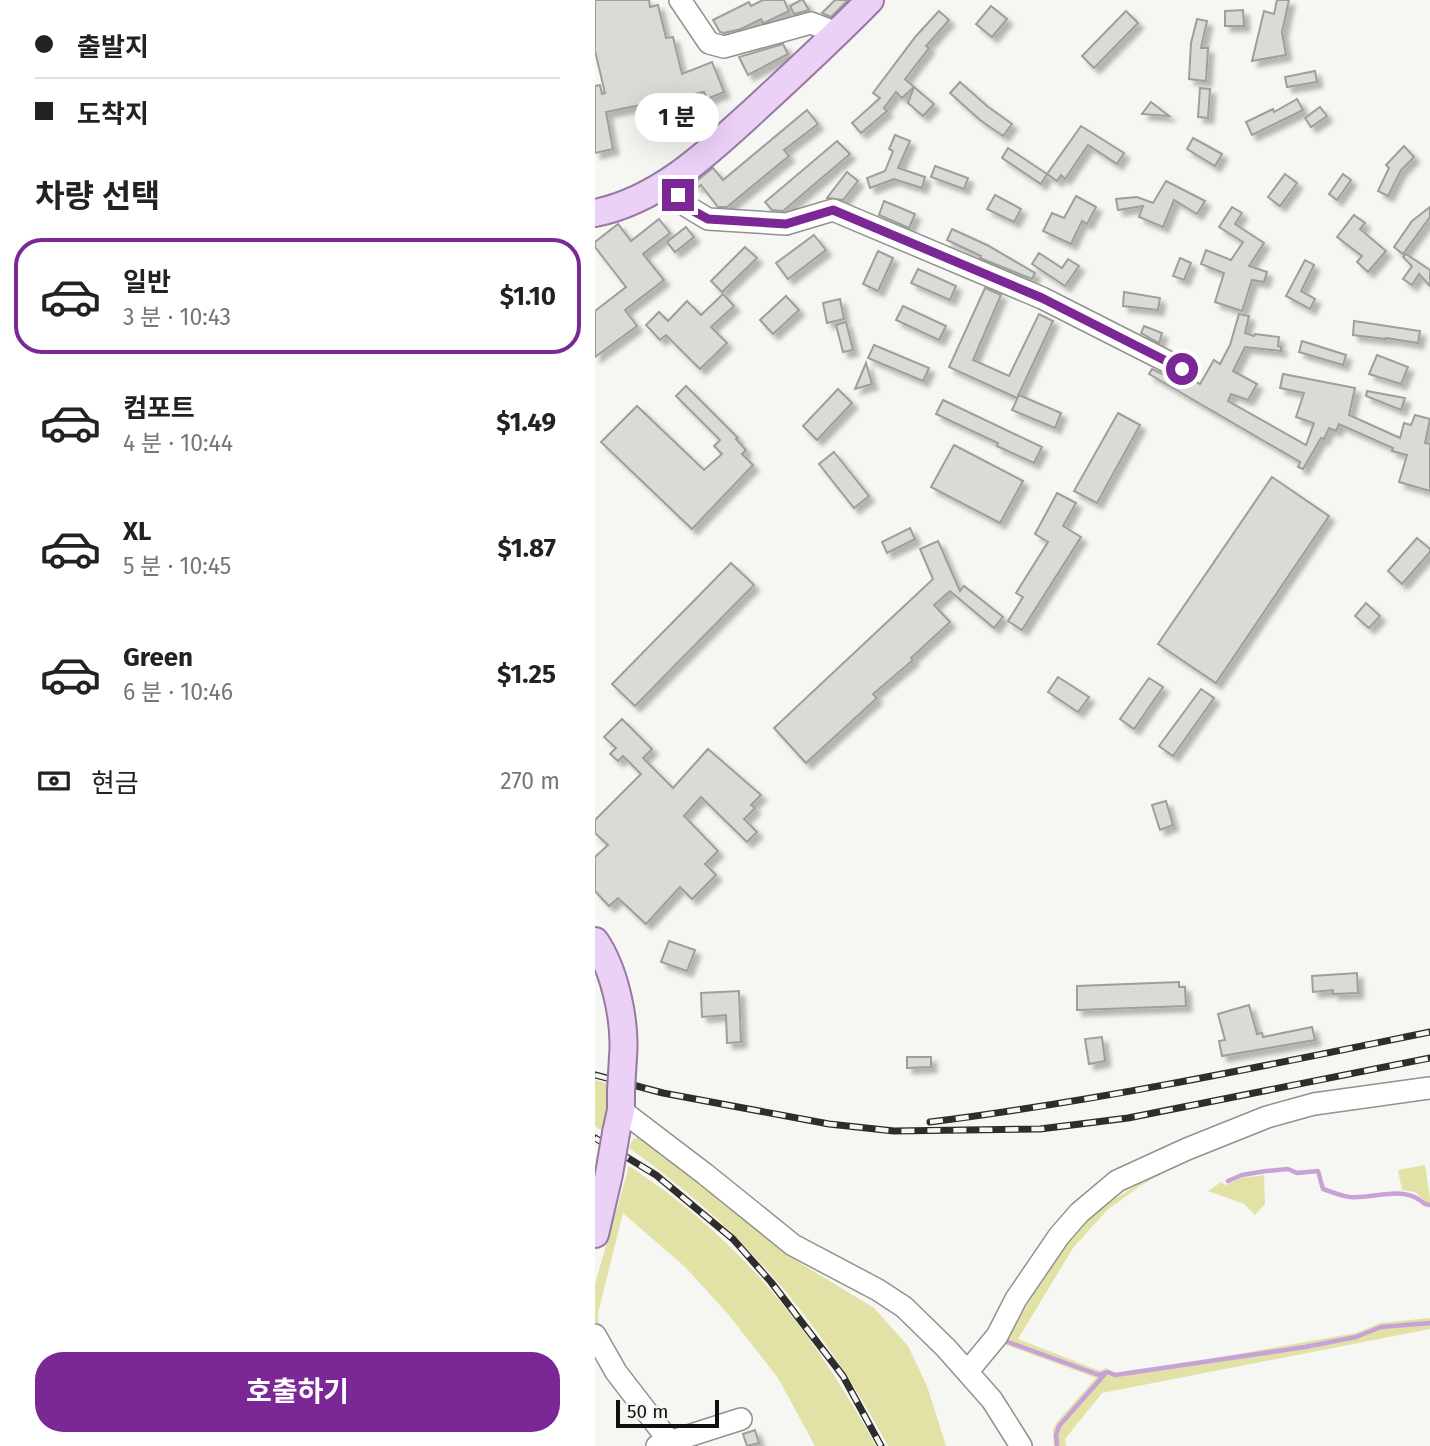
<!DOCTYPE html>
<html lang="ko">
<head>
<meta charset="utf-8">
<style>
  body { margin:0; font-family:"Fira Sans","Noto Sans KR",sans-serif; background:#f2f2f2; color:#222; height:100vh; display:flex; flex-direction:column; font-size:26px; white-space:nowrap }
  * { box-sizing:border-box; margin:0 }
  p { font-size:23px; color:#767676 }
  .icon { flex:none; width:38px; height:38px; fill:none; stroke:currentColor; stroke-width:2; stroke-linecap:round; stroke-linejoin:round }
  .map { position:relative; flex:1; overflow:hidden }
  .details { display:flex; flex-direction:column; background:#fff; width:595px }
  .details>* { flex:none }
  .banner { display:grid; align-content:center; height:154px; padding:0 35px; background:#fff }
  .scale { position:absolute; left:21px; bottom:18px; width:103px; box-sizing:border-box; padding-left:7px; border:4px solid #10100f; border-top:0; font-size:19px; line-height:24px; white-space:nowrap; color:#10100f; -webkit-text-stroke:5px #f6f6f2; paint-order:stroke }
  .end { position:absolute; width:32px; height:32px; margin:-16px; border:9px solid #7b2796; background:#fff; box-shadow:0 0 0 4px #fff }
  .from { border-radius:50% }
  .bubble { position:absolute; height:49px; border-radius:24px; background:#fff; box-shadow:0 7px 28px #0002; font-size:23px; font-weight:700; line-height:49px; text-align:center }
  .banner b { display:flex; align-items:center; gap:24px; height:66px; font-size:26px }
  .banner b+b { border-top:2px solid #e0e0e0 }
  .banner i { width:18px; height:18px; background:#222 }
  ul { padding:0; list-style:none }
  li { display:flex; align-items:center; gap:21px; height:116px; margin:0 14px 10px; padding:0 21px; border:4px solid transparent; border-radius:28px }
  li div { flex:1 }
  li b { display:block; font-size:26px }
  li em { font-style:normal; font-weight:700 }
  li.active { border-color:#7b2796 }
  li>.icon { width:63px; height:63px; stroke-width:1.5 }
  h2 { padding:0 35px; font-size:32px; line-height:84px }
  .pay { display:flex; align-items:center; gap:18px; height:77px; padding:0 35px; font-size:26px }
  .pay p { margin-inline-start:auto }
  .cta { display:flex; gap:14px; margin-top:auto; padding:14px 35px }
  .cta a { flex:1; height:80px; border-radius:28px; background:#7b2796; color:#fff; font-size:28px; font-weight:700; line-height:80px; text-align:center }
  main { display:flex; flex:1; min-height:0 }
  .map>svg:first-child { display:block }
</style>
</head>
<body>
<main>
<section class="details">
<div class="banner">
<b><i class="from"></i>출발지</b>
<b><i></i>도착지</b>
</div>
<h2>차량 선택</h2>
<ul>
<li class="active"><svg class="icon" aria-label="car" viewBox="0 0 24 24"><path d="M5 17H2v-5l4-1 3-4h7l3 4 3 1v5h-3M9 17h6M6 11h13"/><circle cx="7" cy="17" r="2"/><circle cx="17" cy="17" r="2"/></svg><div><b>일반</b><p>3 분 · 10:43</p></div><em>$1.10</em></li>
<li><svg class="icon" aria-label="car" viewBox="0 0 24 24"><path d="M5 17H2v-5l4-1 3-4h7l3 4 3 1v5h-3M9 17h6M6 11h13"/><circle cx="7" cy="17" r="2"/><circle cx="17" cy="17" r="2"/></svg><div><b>컴포트</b><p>4 분 · 10:44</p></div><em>$1.49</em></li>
<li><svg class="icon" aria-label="car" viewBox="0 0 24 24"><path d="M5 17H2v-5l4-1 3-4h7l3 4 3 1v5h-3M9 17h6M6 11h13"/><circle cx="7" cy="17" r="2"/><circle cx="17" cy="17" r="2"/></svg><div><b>XL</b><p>5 분 · 10:45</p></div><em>$1.87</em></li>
<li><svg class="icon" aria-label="car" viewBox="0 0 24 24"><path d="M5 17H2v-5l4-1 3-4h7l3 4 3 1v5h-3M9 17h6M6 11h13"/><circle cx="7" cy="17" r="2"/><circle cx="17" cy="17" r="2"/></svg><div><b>Green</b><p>6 분 · 10:46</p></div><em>$1.25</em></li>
</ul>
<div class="pay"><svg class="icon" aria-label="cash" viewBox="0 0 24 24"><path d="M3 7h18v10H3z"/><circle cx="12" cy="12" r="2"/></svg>현금<p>270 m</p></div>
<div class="cta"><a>호출하기</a></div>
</section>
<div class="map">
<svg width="835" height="1446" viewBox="0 0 835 1446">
  <defs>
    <filter id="shadow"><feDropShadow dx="5.5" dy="5.5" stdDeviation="2" flood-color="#0004"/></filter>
  </defs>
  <rect width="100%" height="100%" fill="#f6f6f2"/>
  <g fill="#e2e2a7">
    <path d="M 0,1080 L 14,1084 L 10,1133 L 0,1126 Z"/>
    <path d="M 45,1137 L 205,1263 L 279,1308 L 313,1346 L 332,1386 L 351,1446 L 293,1446 C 228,1324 148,1228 34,1148 L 38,1139 Z"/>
    <path d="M 830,1165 L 835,1198 L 835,1203 L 830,1201 L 820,1192 L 807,1190 L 803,1170 Z"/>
    <path d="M 34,1166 C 145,1238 218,1331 281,1446 L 220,1446 L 183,1378 L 133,1314 L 90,1267 L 28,1213 L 3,1313 L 5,1338 L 0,1328 L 0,1284 Z"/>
    <path d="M 581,1166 L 545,1186 L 512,1210 L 478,1248 L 423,1339 L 505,1371 L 511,1368 L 520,1373 L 604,1361 L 761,1333 L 785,1323 L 835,1318 L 835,1329 L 507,1393 L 470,1439 L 471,1446 L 459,1446 L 458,1429 L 462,1422 L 501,1378 L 409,1344 C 432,1305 464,1246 498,1216 C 522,1194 552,1180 581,1166 Z"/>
    <path d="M 669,1175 L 670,1204 L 660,1215 L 649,1204 L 613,1191 L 626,1182 L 630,1185 L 647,1178 Z"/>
  </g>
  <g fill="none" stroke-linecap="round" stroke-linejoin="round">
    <g stroke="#c7a2d6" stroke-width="4.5">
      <path d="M 633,1181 L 647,1175 L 671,1171 L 693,1169 L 702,1173 L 723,1171 L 728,1189 C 737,1192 746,1196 755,1197 C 782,1199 808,1184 830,1204 L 835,1205"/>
      <path d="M 413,1342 L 504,1375 L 513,1372 L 520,1375 L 710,1347 L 761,1337 L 786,1327 L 835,1323"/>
      <path d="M 462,1446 L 461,1435 L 464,1426 L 510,1374"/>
    </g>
  </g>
  <g fill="#dadad7" stroke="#9e9e9a" stroke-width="2" filter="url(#shadow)">
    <path d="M 0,0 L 54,0 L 55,7 L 63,5 L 71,38 L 78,37 L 87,74 L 117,62 L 129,92 L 112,99 L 109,92 L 11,112 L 18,149 L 0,153 L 0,86 L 5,85 L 7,94 L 10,93 L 0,51 Z"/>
    <path d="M 168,0 L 189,0 L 194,11 L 171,22 L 168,23 L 166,19 L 146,29 L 129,33 L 125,32 L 118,20 L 154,2 L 156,6 Z"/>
    <path d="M 206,0 L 208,0 L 214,10 L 199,14 L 195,6 Z"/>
    <path d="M 240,0 L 253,0 L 236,17 L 227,13 Z"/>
    <path d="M 682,0 L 694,0 L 687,32 L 691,55 L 657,61 L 669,11 L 679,14 Z"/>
    <path d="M 396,6 L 412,19 L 397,37 L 381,24 Z"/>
    <path d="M 648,10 L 649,26 L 630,26 L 630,11 Z"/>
    <path d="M 344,11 L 354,20 L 331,46 L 334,48 L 310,79 L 319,87 L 307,98 L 301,92 L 289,108 L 292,111 L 266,133 L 257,123 L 285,98 L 278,93 L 321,36 Z"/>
    <path d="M 531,11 L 543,23 L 499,68 L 487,56 Z"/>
    <path d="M 602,19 L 612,21 L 606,48 L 613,48 L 611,81 L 594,79 L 596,43 Z"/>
    <path d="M 188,44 L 193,54 L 153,75 L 144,57 Z"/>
    <path d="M 720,71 L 722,82 L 692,87 L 690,77 Z"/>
    <path d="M 365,82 L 392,106 L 417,124 L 408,136 L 385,120 L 355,93 Z"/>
    <path d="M 319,87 L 339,104 L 328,116 L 313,103 Z"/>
    <path d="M 605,88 L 615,89 L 613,118 L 603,117 Z"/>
    <path d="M 702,99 L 708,110 L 657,135 L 651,122 L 678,109 L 679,112 Z"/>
    <path d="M 556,102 L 574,116 L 547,114 Z"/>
    <path d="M 725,107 L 732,116 L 716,127 L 710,118 Z"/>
    <path d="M 212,110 L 223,124 L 189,150 L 194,156 L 132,207 L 123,207 L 106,185 L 103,187 L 99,183 L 118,168 L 128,180 Z"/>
    <path d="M 486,126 L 529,153 L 522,164 L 493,145 L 470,179 L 466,175 L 462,181 L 452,174 Z"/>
    <path d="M 300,135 L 315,141 L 303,168 L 330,177 L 327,188 L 299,179 L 275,188 L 272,178 L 290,171 L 298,151 L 294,149 Z"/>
    <path d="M 598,138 L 627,154 L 620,166 L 592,149 Z"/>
    <path d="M 242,141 L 255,154 L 188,211 L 177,210 L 170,202 Z"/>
    <path d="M 809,146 L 819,157 L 806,170 L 793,196 L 783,191 L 794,168 L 791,165 Z"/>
    <path d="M 413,148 L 452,174 L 446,184 L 407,158 Z"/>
    <path d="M 340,166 L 373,178 L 369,189 L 336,177 Z"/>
    <path d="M 252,172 L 263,181 L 248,200 L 232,198 Z"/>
    <path d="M 690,174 L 702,183 L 685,206 L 673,197 Z"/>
    <path d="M 748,174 L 756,180 L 742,200 L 734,194 Z"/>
    <path d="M 571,181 L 610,201 L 602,214 L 579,200 L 568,227 L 544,217 L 548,206 L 523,210 L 521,199 L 542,197 L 558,203 Z"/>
    <path d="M 400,195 L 426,209 L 419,222 L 392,209 Z"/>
    <path d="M 481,196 L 501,207 L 492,224 L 487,221 L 476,244 L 448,231 L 457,213 L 469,218 Z"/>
    <path d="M 289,201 L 320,214 L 314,228 L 284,215 Z"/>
    <path d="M 637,207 L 647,213 L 640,224 L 669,243 L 654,266 L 672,272 L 669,282 L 657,280 L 647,311 L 620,302 L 629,273 L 606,264 L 611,250 L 636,260 L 648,242 L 624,227 Z"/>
    <path d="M 835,207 L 835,217 L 808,254 L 799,247 L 817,221 Z"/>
    <path d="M 759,215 L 770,223 L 765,229 L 791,251 L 773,272 L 762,262 L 767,256 L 742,237 Z"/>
    <path d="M 64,219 L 75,233 L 48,254 L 69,280 L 30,310 L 42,326 L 0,357 L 0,311 L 31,287 L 0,247 L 0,242 L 23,224 L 36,241 Z"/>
    <path d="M 91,227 L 99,237 L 80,252 L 72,242 Z"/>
    <path d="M 357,229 L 392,245 L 440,273 L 437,279 L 385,258 L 386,256 L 352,240 Z"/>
    <path d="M 219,235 L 231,250 L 193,279 L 181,263 Z"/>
    <path d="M 150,247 L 162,258 L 127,292 L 116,281 Z"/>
    <path d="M 283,251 L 298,258 L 283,291 L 268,284 Z"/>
    <path d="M 444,253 L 467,268 L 473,259 L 484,266 L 470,286 L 437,264 Z"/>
    <path d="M 811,254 L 835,270 L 835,286 L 824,274 L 817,285 L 808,279 L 817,266 L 808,257 Z"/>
    <path d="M 585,258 L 596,263 L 589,280 L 578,276 Z"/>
    <path d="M 710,260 L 719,265 L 706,291 L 720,299 L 715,309 L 691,296 Z"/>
    <path d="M 323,269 L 361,286 L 355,300 L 316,283 Z"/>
    <path d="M 390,288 L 406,295 L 378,360 L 414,376 L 444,314 L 458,321 L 422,398 L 354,367 Z"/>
    <path d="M 529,292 L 565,298 L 563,310 L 528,306 Z"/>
    <path d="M 128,294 L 139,306 L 116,327 L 132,343 L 105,369 L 71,335 L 65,340 L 51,325 L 64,312 L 73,321 L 92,301 L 106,315 Z"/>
    <path d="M 191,296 L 204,310 L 178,334 L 165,320 Z"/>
    <path d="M 245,299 L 249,319 L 232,323 L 228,303 Z"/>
    <path d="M 308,306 L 351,326 L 344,340 L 301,320 Z"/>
    <path d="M 644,314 L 654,316 L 650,333 L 659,336 L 660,334 L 684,337 L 683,346 L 686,347 L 686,351 L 650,347 L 638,371 L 662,384 L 653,400 L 636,394 L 633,401 L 711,445 L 719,423 L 701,417 L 709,393 L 685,388 L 688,374 L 760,388 L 754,415 L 805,438 L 809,423 L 816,425 L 820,415 L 835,419 L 830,443 L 835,444 L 835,491 L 804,482 L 812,455 L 797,451 L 798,448 L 744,424 L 741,431 L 734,428 L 729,439 L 726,438 L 708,469 L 703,467 L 705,462 L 554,374 L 557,369 L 582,381 L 588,382 L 595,379 L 605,384 L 619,360 L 625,364 L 635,345 Z"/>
    <path d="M 759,321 L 825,331 L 823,343 L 791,338 L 791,339 L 758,335 Z"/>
    <path d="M 251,322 L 258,350 L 248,352 L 241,325 Z"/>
    <path d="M 549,326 L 567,333 L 564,343 L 546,333 Z"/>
    <path d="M 707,341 L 751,355 L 748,365 L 704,352 Z"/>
    <path d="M 279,345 L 334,368 L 328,381 L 273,358 Z"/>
    <path d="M 782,355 L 813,367 L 806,384 L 774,374 Z"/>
    <path d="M 271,363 L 277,384 L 260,389 Z"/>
    <path d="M 91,386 L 143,438 L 141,439 L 151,450 L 147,454 L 158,465 L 97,529 L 6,442 L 42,406 L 109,470 L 127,454 L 119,446 L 125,440 L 81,396 Z"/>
    <path d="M 243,389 L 257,403 L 222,440 L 208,426 Z"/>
    <path d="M 772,391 L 810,398 L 806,410 L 771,396 Z"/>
    <path d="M 424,395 L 466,413 L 460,428 L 417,410 Z"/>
    <path d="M 348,400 L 447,447 L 439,463 L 402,446 L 403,443 L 341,414 Z"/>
    <path d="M 523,413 L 545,425 L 502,503 L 479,491 Z"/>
    <path d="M 359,445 L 428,481 L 405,523 L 336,487 Z"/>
    <path d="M 239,452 L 274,496 L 259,508 L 224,464 Z"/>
    <path d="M 677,477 L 734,516 L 621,683 L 563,644 Z"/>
    <path d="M 462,493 L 481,503 L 468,526 L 486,537 L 427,630 L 413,621 L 428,597 L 421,593 L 453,542 L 440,534 Z"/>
    <path d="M 315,528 L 320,539 L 292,553 L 287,542 Z"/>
    <path d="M 822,538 L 835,549 L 835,552 L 807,584 L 793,571 Z"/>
    <path d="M 343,541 L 365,591 L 369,586 L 408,617 L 399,628 L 355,591 L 339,605 L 355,622 L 316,658 L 318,660 L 278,694 L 282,698 L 211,763 L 179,728 L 338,579 L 325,549 Z"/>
    <path d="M 136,563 L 159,585 L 40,706 L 17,684 Z"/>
    <path d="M 771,603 L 785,616 L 774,628 L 760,616 Z"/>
    <path d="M 463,677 L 494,697 L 483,712 L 453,692 Z"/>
    <path d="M 554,678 L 568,687 L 539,729 L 525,719 Z"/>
    <path d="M 606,689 L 619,698 L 578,756 L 564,746 Z"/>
    <path d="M 27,719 L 57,749 L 48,758 L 78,788 L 113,749 L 166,795 L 156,805 L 160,808 L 149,819 L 162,832 L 152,842 L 106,797 L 89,816 L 123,851 L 110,864 L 121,875 L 97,899 L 85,887 L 51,924 L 23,898 L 14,906 L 0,891 L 0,857 L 13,845 L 0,833 L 0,820 L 46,774 L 28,756 L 23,761 L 15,754 L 21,748 L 9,737 Z"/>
    <path d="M 571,801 L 578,825 L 565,830 L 557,805 Z"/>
    <path d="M 74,941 L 100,950 L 92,971 L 66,962 Z"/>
    <path d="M 762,973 L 763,993 L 738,994 L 738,990 L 718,992 L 717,976 Z"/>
    <path d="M 584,982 L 584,987 L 590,987 L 591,1006 L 482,1010 L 482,986 Z"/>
    <path d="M 144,991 L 146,1042 L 132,1043 L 131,1015 L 107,1017 L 106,993 Z"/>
    <path d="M 654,1005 L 662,1034 L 667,1033 L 668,1037 L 717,1027 L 720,1040 L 627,1056 L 624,1041 L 630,1040 L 623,1014 Z"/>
    <path d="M 507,1037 L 510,1061 L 494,1064 L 490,1039 Z"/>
    <path d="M 312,1057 L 336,1057 L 336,1067 L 312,1068 Z"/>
    <path d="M 160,1430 L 164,1443 L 152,1446 L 148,1434 Z"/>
  </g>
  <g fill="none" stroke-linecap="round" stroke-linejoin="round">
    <defs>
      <g id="minor">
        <path d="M 85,0 L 114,43 L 129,47 L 216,23 L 242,33"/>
        <path d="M 72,182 L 93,207 L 113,219 L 191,224 L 238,210 L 447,298 L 587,369"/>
        <path d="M 26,1110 L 110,1174 L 198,1245 L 283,1290 L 309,1307 L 351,1348 L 397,1400 L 426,1446"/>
        <path d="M 0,1335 L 21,1372 L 75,1442"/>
        <path d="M 373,1371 L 402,1336 L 421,1299 L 464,1236 L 484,1213 L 522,1181 L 592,1149 L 672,1117 L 719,1104 L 835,1088"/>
        <path d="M 62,1446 L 146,1419"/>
      </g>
      <g id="major">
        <path d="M 0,213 C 65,200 116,150 163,107 C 201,72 239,37 275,0"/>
        <path d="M 0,941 C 20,970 31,1022 28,1057"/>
        <path d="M 21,1133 L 26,1110 L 26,1091"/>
        <path d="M 0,1234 L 14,1174"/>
      </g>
    </defs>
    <use href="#minor" stroke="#91918e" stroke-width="24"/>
    <use href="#major" stroke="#9779a3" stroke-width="30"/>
    <use href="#minor" stroke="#fff" stroke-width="21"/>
    <use href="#major" stroke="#ecd1f7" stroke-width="26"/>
    <defs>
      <g id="rail">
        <path d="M 0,1075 L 68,1093 L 234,1124 L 299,1131 L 445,1129 L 533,1118 L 835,1058"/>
        <path d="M 335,1122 C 503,1101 669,1066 835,1032"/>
        <path d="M 0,1138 L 61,1175 L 138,1239 L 176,1282 L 248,1376 L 286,1446"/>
      </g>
    </defs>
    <use href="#rail" stroke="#2d2d2c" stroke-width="7"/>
    <use href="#rail" stroke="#f6f6f2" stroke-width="4.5" stroke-dasharray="13" stroke-linecap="butt"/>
    <defs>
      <g id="major-bridge">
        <path d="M 26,1091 L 28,1057"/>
        <path d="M 14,1174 L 21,1133"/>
      </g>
    </defs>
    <use href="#major-bridge" stroke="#9779a3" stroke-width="30" stroke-linecap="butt"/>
    <use href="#major-bridge" stroke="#ecd1f7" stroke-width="26"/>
  </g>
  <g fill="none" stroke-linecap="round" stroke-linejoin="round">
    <path stroke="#7b2796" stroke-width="9" d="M 83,195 L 93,208 L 113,219 L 191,224 L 238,210 L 447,298 L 587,369"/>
  </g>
</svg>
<div class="scale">50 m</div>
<i class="end from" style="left:587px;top:369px"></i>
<i class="end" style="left:83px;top:195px"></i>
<div class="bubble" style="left:40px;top:93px;width:84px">1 분</div>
</div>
</main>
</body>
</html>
